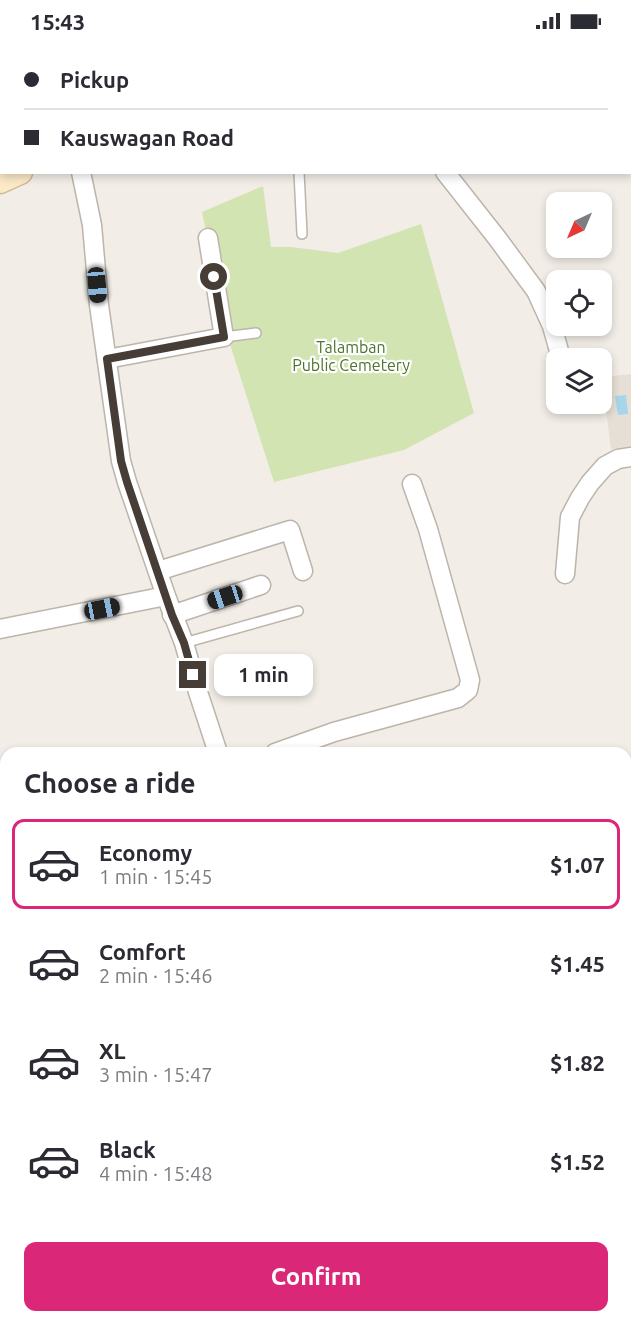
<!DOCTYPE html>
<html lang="en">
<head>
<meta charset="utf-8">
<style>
  body { margin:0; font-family:Ubuntu,sans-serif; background:#f7f7f7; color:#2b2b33; height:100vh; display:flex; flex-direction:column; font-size:22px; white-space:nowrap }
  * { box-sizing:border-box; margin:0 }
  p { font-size:20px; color:#7c7c81 }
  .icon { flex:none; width:33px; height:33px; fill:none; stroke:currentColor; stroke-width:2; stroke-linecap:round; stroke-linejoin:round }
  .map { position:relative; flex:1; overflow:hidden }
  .sheet { position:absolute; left:0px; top:705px; width:632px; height:576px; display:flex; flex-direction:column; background:#fff; border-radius:18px 18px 0 0; box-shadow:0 3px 9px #0003 }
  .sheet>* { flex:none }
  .guide { position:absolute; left:0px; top:0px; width:632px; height:132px; box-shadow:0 3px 9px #0003; display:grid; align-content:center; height:132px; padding:0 24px; background:#fff }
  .needle { width:39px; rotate:224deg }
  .fabs { position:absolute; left:546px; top:150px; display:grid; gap:12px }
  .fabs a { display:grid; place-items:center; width:66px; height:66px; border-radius:12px; background:#fff; box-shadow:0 3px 9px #0003; font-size:30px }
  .end { position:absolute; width:27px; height:27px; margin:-14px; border:8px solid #453d36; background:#fff; box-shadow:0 0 0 3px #fff }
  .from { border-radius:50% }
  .bubble { position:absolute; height:42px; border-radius:12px; background:#fff; box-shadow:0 3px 9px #0003; font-size:20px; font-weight:600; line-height:42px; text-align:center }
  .car { position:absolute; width:18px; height:36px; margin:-18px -9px; border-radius:8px; box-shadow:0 0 4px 2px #0007; background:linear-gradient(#222 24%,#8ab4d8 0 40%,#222 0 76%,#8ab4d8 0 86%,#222 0) }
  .guide b { display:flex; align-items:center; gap:21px; height:57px; font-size:22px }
  .guide b+b { border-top:2px solid #e1e1e2 }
  .guide i { width:15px; height:15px; background:#2b2b33 }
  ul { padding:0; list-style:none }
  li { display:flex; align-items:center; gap:18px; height:90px; margin:0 12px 9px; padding:0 12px; border:3px solid transparent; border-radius:12px }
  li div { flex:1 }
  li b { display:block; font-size:22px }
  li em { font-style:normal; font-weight:600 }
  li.selected { border-color:#db2777 }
  li>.icon { width:54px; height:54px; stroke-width:1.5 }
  h2 { padding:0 24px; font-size:27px; line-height:72px }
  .primary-button { display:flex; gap:12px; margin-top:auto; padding:12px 24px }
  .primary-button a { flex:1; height:69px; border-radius:12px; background:#db2777; color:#fff; font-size:24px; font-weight:600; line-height:69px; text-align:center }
  .status { display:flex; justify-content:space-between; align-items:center; height:42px; padding:0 30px; background:#fff; direction:ltr }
  .status svg { height:16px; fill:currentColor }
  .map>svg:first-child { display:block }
</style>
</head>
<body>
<div class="status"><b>15:43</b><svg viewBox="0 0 49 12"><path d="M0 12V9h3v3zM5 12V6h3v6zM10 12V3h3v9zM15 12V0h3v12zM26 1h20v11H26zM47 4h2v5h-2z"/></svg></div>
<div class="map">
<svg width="631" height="1281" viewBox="0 0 631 1281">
  <rect width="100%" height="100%" fill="#f2ede7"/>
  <g fill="#e6dfd5">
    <path d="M 631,332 L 631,404 L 611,407 L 602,335 Z"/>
    <path d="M 6,875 L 6,974 L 0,954 L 0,876 Z"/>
    <path d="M 78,1275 L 337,1275 L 339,1281 L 67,1281 Z"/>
  </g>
  <path fill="#f2dbdb" d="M 6,1060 L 6,1274 L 0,1276 L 0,1061 Z"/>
  <path fill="#d2e4b2" d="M 263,144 L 271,205 L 291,205 L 338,211 L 421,182 L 474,371 L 404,408 L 274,440 L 228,296 L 202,170 Z"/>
  <path fill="#a7d6eb" d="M 626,353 L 628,372 L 618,373 L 615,354 Z"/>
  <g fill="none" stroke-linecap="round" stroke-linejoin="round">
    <defs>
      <g id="lane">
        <path d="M 299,130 L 302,192"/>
        <path d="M 224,295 L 256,291"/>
        <path d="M 184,601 L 298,569"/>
      </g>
      <g id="street">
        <path d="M 288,0 L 288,2"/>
        <path d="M 598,2 L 598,0"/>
        <path d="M 81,130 L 92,183 L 99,263 L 121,419 L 127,440 L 166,554 L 184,601 L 198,650 L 218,711"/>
        <path d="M 445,130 L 497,196 L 536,249 L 552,284 L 561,316"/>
        <path d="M 107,317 L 224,295 L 208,196"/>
        <path d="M 158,529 L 290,488 L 303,529"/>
        <path d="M 565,532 L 570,475 L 580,456 L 590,441 L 605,424 L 618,417 L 631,415"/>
        <path d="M 172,573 L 261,543"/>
        <path d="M 0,587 L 166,554"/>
        <path d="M 275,711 L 334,690 L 458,656 L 468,648 L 470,638 L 428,487 L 412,442"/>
        <path d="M 0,871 L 6,870"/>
        <path d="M 626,1093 L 631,1107"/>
        <path d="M 626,1163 L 631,1177"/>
        <path d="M 418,1275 L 420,1281"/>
        <path d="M 537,1275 L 538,1281"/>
        <path d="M 37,1281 L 49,1275"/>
      </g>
      <g id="secondary">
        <path d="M 259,2 L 264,0"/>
        <path d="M 0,139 L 20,130"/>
      </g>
    </defs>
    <use href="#lane" stroke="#bdb4aa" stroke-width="12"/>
    <use href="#street" stroke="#bdb4aa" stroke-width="21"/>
    <use href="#secondary" stroke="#cfbb99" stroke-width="27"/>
    <use href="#lane" stroke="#fff" stroke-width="9"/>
    <use href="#street" stroke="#fff" stroke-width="18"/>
    <use href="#secondary" stroke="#fbe9c8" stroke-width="24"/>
  </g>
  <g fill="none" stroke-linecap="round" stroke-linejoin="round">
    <path stroke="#453d36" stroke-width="8" d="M 193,633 L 184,601 L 172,573 L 127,440 L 121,419 L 107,317 L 224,295 L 214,235"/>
  </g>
  <g text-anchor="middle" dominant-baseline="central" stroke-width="4.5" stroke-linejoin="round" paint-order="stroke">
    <g font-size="16" fill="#4f722d" stroke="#fff">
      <text x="351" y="305">Talamban<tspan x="351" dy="18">Public Cemetery</tspan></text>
    </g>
  </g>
</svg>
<div class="fabs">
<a><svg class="needle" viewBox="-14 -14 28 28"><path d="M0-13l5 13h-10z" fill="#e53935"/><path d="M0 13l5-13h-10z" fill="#7c7c81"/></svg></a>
<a><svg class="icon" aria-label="locate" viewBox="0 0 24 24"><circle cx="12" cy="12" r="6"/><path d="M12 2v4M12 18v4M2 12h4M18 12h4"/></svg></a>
<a><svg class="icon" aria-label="layers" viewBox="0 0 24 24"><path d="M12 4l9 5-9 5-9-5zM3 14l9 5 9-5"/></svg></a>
</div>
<i class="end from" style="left:214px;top:235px"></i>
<i class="end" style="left:193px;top:633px"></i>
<div class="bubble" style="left:214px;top:612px;width:99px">1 min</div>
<i class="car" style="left:97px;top:243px;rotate:175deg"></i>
<i class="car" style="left:225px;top:555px;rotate:252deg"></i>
<i class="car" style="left:102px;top:567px;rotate:79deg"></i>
<div class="guide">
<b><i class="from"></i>Pickup</b>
<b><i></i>Kauswagan Road</b>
</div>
<section class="sheet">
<h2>Choose a ride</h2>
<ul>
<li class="selected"><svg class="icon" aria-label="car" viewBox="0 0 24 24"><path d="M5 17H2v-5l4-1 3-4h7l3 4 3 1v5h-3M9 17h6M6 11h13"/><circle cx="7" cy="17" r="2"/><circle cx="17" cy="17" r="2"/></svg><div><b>Economy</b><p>1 min · 15:45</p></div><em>$1.07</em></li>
<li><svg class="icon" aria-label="car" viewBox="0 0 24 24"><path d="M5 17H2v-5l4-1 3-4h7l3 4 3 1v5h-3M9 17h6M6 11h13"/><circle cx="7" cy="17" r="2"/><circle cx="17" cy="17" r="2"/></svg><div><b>Comfort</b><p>2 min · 15:46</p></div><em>$1.45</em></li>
<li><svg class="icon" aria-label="car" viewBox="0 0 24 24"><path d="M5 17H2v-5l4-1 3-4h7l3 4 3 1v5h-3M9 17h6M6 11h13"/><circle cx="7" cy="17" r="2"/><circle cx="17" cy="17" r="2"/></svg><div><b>XL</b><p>3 min · 15:47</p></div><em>$1.82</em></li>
<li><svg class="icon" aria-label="car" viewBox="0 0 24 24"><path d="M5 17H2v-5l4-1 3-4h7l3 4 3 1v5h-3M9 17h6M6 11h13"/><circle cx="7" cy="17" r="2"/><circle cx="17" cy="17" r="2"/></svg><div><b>Black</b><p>4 min · 15:48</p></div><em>$1.52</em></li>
</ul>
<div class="primary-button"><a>Confirm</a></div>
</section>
</div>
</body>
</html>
